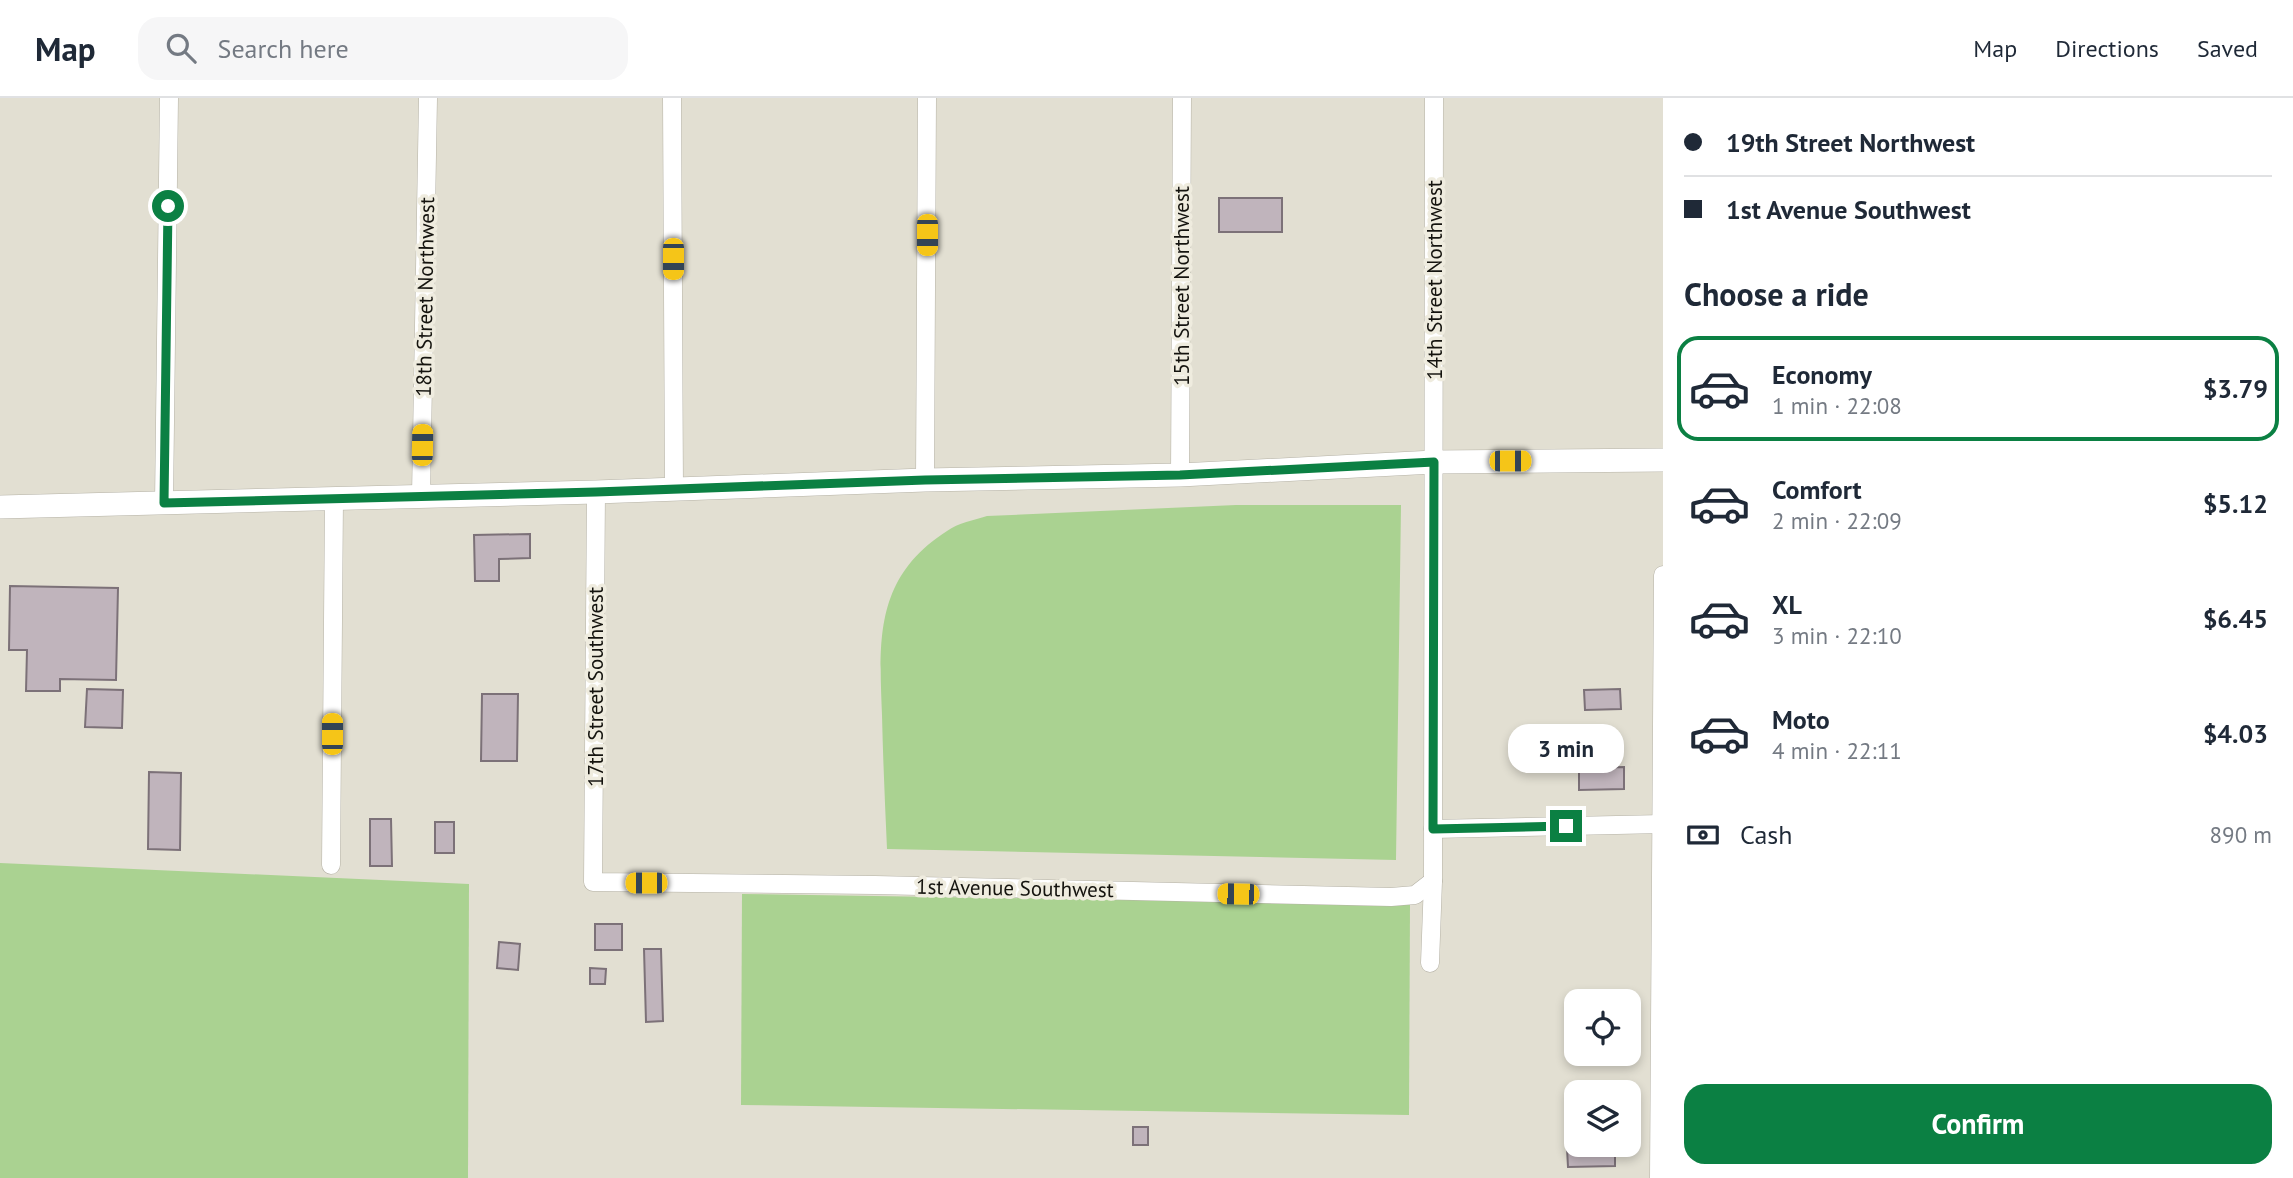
<!DOCTYPE html>
<html lang="en">
<head>
<meta charset="utf-8">
<style>
  body { margin:0; font-family:"PT Sans",sans-serif; background:#f6f6f7; color:#1f2937; height:100vh; display:flex; flex-direction:column; font-size:26px; white-space:nowrap }
  * { box-sizing:border-box; margin:0 }
  p { font-size:23px; color:#747a83 }
  .icon { flex:none; width:38px; height:38px; fill:none; stroke:currentColor; stroke-width:2; stroke-linecap:round; stroke-linejoin:round }
  .map { position:relative; flex:1; overflow:hidden }
  .details { display:flex; flex-direction:column; background:#fff; width:630px }
  .details>* { flex:none }
  .hud { display:grid; align-content:center; height:154px; padding:0 21px; background:#fff }
  .controls { position:absolute; left:1564px; top:891px; display:grid; gap:14px }
  .controls a { display:grid; place-items:center; width:77px; height:77px; border-radius:14px; background:#fff; box-shadow:0 4px 10px #0003; font-size:35px }
  .end { position:absolute; width:32px; height:32px; margin:-16px; border:9px solid #0b8043; background:#fff; box-shadow:0 0 0 4px #fff }
  .from { border-radius:50% }
  .bubble { position:absolute; height:49px; border-radius:21px; background:#fff; box-shadow:0 4px 10px #0003; font-size:23px; font-weight:700; line-height:49px; text-align:center }
  .car { position:absolute; width:21px; height:42px; margin:-21px -10px; border-radius:9px; box-shadow:0 0 5px 2px #0007; background:linear-gradient(#f5c518 24%,#345 0 40%,#f5c518 0 76%,#345 0 86%,#f5c518 0) }
  .hud b { display:flex; align-items:center; gap:24px; height:66px; font-size:26px }
  .hud b+b { border-top:2px solid #e0e1e3 }
  .hud i { width:18px; height:18px; background:#1f2937 }
  ul { padding:0; list-style:none }
  li { display:flex; align-items:center; gap:21px; height:105px; margin:0 14px 10px; padding:0 7px; border:4px solid transparent; border-radius:21px }
  li div { flex:1 }
  li b { display:block; font-size:26px }
  li em { font-style:normal; font-weight:700 }
  li.active { border-color:#0b8043 }
  li>.icon { width:63px; height:63px; stroke-width:1.5 }
  h2 { padding:0 21px; font-size:32px; line-height:84px }
  .pay { display:flex; align-items:center; gap:18px; height:77px; padding:0 21px; font-size:26px }
  .pay p { margin-inline-start:auto }
  .button { display:flex; gap:14px; margin-top:auto; padding:14px 21px }
  .button a { flex:1; height:80px; border-radius:21px; background:#0b8043; color:#fff; font-size:28px; font-weight:700; line-height:80px; text-align:center }
  header { display:flex; align-items:center; gap:42px; box-sizing:border-box; height:98px; padding:0 35px; background:#fff; border-bottom:2px solid #e0e1e3 }
  header strong { font-size:33px }
  nav { display:flex; gap:38px; margin-inline-start:auto; font-size:24px }
  .search { width:490px; height:63px; background:#f6f6f7; display:flex; align-items:center; gap:18px; box-sizing:border-box; padding:0 24px; border-radius:21px; color:#747a83; font-size:26px }
  main { display:flex; flex:1; min-height:0 }
  .map>svg:first-child { display:block }
</style>
</head>
<body>
<header>
<strong>Map</strong>
<div class="search"><svg class="icon" aria-label="search" viewBox="0 0 24 24"><circle cx="10" cy="10" r="6"/><path d="M15 15l6 6"/></svg>Search here</div>
<nav><a>Map</a><a>Directions</a><a>Saved</a></nav>
</header>
<main>
<div class="map">
<svg width="1663" height="1080" viewBox="0 0 1663 1080">
  <rect width="100%" height="100%" fill="#e2dfd2"/>
  <g fill="#aad291">
    <path d="M 1236,407 L 1401,407 L 1396,762 L 887,751 C 885,706 883,662 882,617 C 879,541 875,479 947,433 C 958,425 974,422 987,418 Z"/>
    <path d="M 0,765 L 469,786 L 468,1080 L 0,1080 Z"/>
    <path d="M 742,796 L 1410,806 L 1409,1017 L 741,1007 Z"/>
  </g>
  <g fill="#c0b4bc" stroke="#7c7178" stroke-width="2">
    <rect x="1219" y="100" width="63" height="34"/>
    <path d="M 530,436 L 530,460 L 499,461 L 499,483 L 475,483 L 474,437 Z"/>
    <path d="M 10,488 L 118,490 L 116,582 L 60,581 L 60,593 L 26,593 L 27,552 L 9,552 Z"/>
    <path d="M 87,591 L 123,592 L 122,630 L 85,629 Z"/>
    <path d="M 1620,591 L 1621,611 L 1585,612 L 1584,592 Z"/>
    <path d="M 482,596 L 518,596 L 517,663 L 481,663 Z"/>
    <path d="M 1624,669 L 1624,691 L 1579,692 L 1579,670 Z"/>
    <path d="M 149,674 L 181,675 L 180,752 L 148,751 Z"/>
    <path d="M 370,721 L 391,721 L 392,768 L 370,768 Z"/>
    <rect x="435" y="724" width="19" height="31"/>
    <rect x="595" y="826" width="27" height="26"/>
    <path d="M 499,844 L 520,846 L 518,872 L 497,870 Z"/>
    <path d="M 644,851 L 661,851 L 663,923 L 646,924 Z"/>
    <path d="M 590,870 L 606,871 L 605,886 L 590,886 Z"/>
    <rect x="1133" y="1029" width="15" height="18"/>
    <path d="M 1567,1050 L 1615,1050 L 1615,1068 L 1568,1069 Z"/>
  </g>
  <g fill="none" stroke-linecap="round" stroke-linejoin="round">
    <defs>
      <g id="minor">
        <path d="M 672,0 L 674,390"/>
        <path d="M 1180,377 L 1182,0"/>
        <path d="M 925,382 L 927,0"/>
        <path d="M 596,394 L 593,784 L 875,787 L 1391,799 L 1415,797 L 1433,783"/>
        <path d="M 421,398 L 428,0"/>
        <path d="M 164,405 L 169,0"/>
        <path d="M 1433,731 L 1663,726"/>
        <path d="M 331,767 L 334,401"/>
        <path d="M 1430,865 L 1433,783 L 1434,0"/>
        <path d="M 1659,1080 L 1663,477"/>
      </g>
      <path id="tertiary" d="M 0,409 L 596,394 L 925,382 L 1180,377 L 1434,364 L 1663,362"/>
    </defs>
    <use href="#minor" stroke="#b5b2a6" stroke-width="19"/>
    <use href="#tertiary" stroke="#b5b2a6" stroke-width="24"/>
    <use href="#minor" stroke="#fff" stroke-width="18"/>
    <use href="#tertiary" stroke="#fff" stroke-width="23"/>
  </g>
  <g fill="none" stroke-linecap="round" stroke-linejoin="round">
    <path stroke="#0b8043" stroke-width="9" d="M 168,108 L 164,405 L 596,394 L 925,382 L 1180,377 L 1434,364 L 1433,731 L 1566,728"/>
  </g>
  <g text-anchor="middle" dominant-baseline="central" stroke-width="7" stroke-linejoin="round" paint-order="stroke">
    <g font-size="21" fill="#14130e" stroke="#efecdf">
      <text transform="translate(1434 182) rotate(-90)">14th Street Northwest</text>
      <text transform="translate(1181 188) rotate(-90)">15th Street Northwest</text>
      <text transform="translate(425 199) rotate(-89)">18th Street Northwest</text>
      <text transform="translate(595 589) rotate(-90)">17th Street Southwest</text>
      <text transform="translate(1015 790) rotate(1)">1st Avenue Southwest</text>
    </g>
  </g>
</svg>
<div class="controls">
<a><svg class="icon" aria-label="locate" viewBox="0 0 24 24"><circle cx="12" cy="12" r="6"/><path d="M12 2v4M12 18v4M2 12h4M18 12h4"/></svg></a>
<a><svg class="icon" aria-label="layers" viewBox="0 0 24 24"><path d="M12 4l9 5-9 5-9-5zM3 14l9 5 9-5"/></svg></a>
</div>
<i class="end from" style="left:168px;top:108px"></i>
<i class="end" style="left:1566px;top:728px"></i>
<div class="bubble" style="left:1508px;top:626px;width:116px">3 min</div>
<i class="car" style="left:927px;top:137px;rotate:180deg"></i>
<i class="car" style="left:673px;top:161px;rotate:180deg"></i>
<i class="car" style="left:422px;top:347px;rotate:1deg"></i>
<i class="car" style="left:1510px;top:363px;rotate:90deg"></i>
<i class="car" style="left:332px;top:636px;rotate:0deg"></i>
<i class="car" style="left:646px;top:785px;rotate:270deg"></i>
<i class="car" style="left:1238px;top:796px;rotate:271deg"></i>
</div>
<section class="details">
<div class="hud">
<b><i class="from"></i>19th Street Northwest</b>
<b><i></i>1st Avenue Southwest</b>
</div>
<h2>Choose a ride</h2>
<ul>
<li class="active"><svg class="icon" aria-label="car" viewBox="0 0 24 24"><path d="M5 17H2v-5l4-1 3-4h7l3 4 3 1v5h-3M9 17h6M6 11h13"/><circle cx="7" cy="17" r="2"/><circle cx="17" cy="17" r="2"/></svg><div><b>Economy</b><p>1 min · 22:08</p></div><em>$3.79</em></li>
<li><svg class="icon" aria-label="car" viewBox="0 0 24 24"><path d="M5 17H2v-5l4-1 3-4h7l3 4 3 1v5h-3M9 17h6M6 11h13"/><circle cx="7" cy="17" r="2"/><circle cx="17" cy="17" r="2"/></svg><div><b>Comfort</b><p>2 min · 22:09</p></div><em>$5.12</em></li>
<li><svg class="icon" aria-label="car" viewBox="0 0 24 24"><path d="M5 17H2v-5l4-1 3-4h7l3 4 3 1v5h-3M9 17h6M6 11h13"/><circle cx="7" cy="17" r="2"/><circle cx="17" cy="17" r="2"/></svg><div><b>XL</b><p>3 min · 22:10</p></div><em>$6.45</em></li>
<li><svg class="icon" aria-label="car" viewBox="0 0 24 24"><path d="M5 17H2v-5l4-1 3-4h7l3 4 3 1v5h-3M9 17h6M6 11h13"/><circle cx="7" cy="17" r="2"/><circle cx="17" cy="17" r="2"/></svg><div><b>Moto</b><p>4 min · 22:11</p></div><em>$4.03</em></li>
</ul>
<div class="pay"><svg class="icon" aria-label="cash" viewBox="0 0 24 24"><path d="M3 7h18v10H3z"/><circle cx="12" cy="12" r="2"/></svg>Cash<p>890 m</p></div>
<div class="button"><a>Confirm</a></div>
</section>
</main>
</body>
</html>
